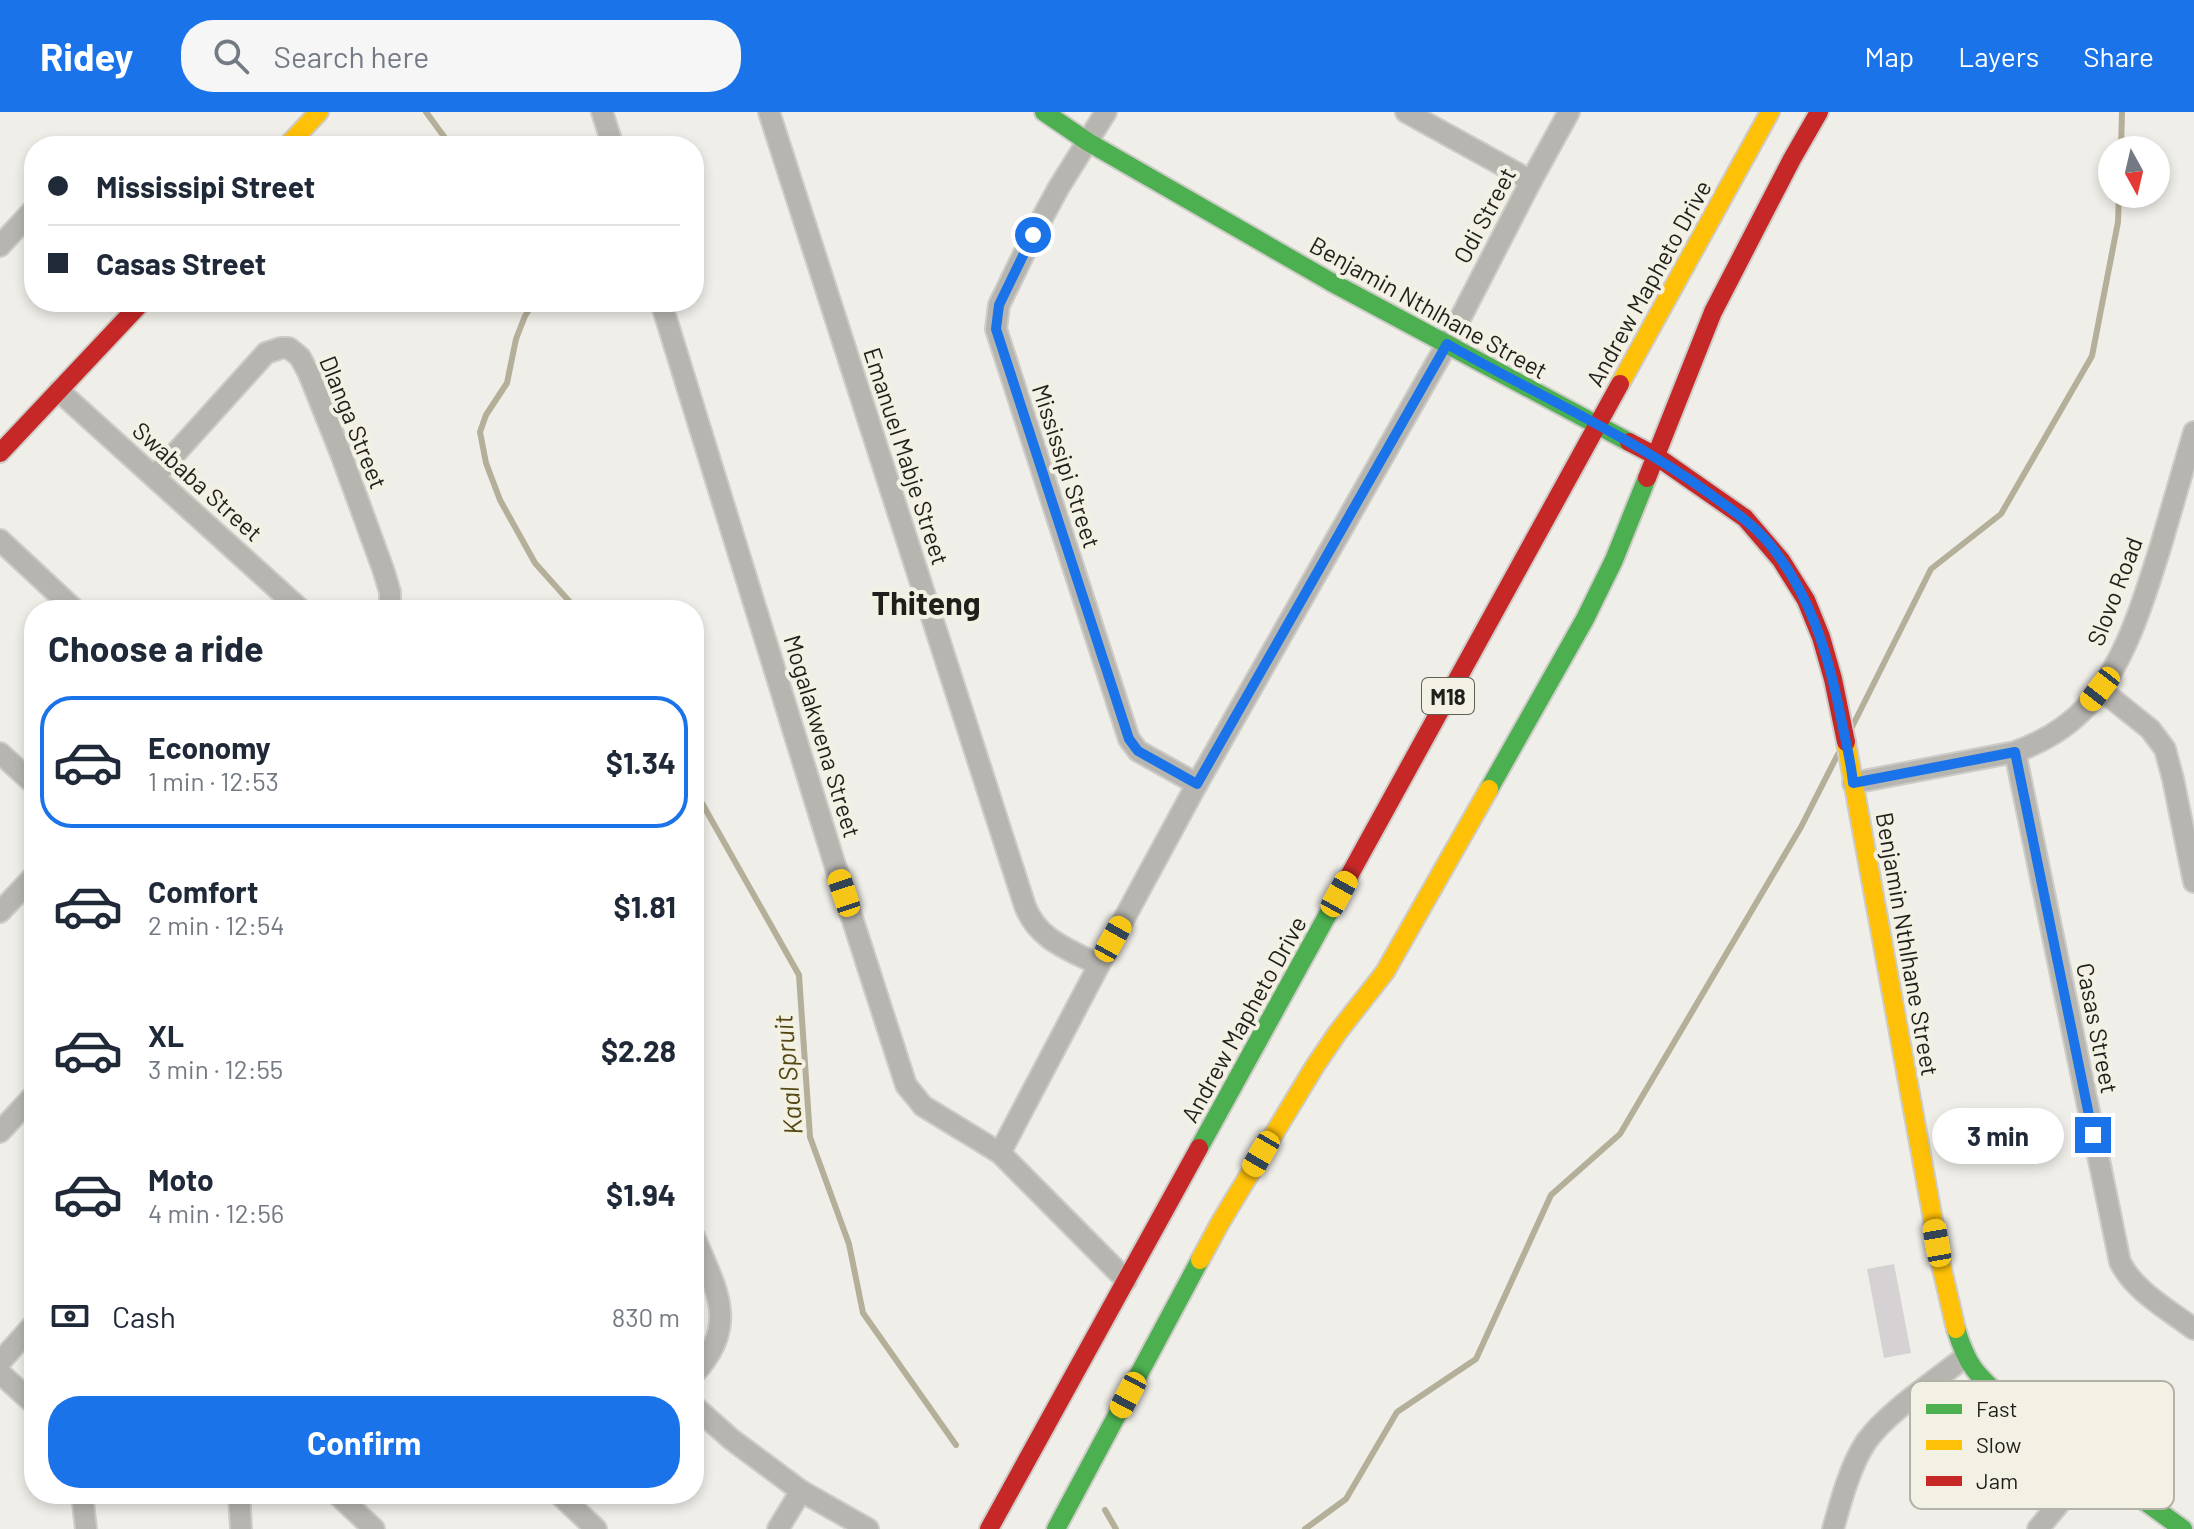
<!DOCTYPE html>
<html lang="en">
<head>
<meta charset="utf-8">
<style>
  body { margin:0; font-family:Barlow,sans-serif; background:#f6f6f7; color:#1f2937; height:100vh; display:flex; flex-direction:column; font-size:30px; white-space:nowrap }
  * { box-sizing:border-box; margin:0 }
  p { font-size:26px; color:#747a83 }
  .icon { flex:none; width:44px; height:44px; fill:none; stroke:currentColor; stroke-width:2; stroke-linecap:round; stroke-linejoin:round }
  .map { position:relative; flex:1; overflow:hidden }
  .panel { position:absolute; left:24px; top:488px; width:680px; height:904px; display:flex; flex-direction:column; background:#fff; border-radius:32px; box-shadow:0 4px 12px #0003 }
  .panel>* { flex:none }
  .banner { position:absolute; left:24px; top:24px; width:680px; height:176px; border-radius:32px; box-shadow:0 4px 12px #0003; display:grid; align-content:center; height:176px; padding:0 24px; background:#fff }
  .needle { width:52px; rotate:172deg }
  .tools { position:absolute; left:2098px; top:24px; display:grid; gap:16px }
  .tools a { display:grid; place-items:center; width:72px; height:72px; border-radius:50%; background:#fff; box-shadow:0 4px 12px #0003; font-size:40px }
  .end { position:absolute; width:36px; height:36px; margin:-18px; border:10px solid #1a73e8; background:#fff; box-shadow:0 0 0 4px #fff }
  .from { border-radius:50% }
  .bubble { position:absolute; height:56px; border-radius:28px; background:#fff; box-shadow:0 4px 12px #0003; font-size:26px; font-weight:700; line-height:56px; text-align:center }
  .car { position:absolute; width:24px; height:48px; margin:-24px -12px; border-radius:10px; box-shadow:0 0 6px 2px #0007; background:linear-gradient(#f5c518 24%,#345 0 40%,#f5c518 0 76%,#345 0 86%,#f5c518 0) }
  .banner b { display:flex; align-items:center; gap:28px; height:76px; font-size:30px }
  .banner b+b { border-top:2px solid #e0e1e3 }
  .banner i { width:20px; height:20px; background:#1f2937 }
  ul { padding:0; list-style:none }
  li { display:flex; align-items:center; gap:24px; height:132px; margin:0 16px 12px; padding:0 8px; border:4px solid transparent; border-radius:32px }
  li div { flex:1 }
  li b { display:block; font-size:30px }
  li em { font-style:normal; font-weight:700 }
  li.selected { border-color:#1a73e8 }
  li>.icon { width:72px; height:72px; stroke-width:1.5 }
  h2 { padding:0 24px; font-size:36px; line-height:96px }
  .pay { display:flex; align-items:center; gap:20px; height:88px; padding:0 24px; font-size:30px }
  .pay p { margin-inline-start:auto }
  .cta { display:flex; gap:16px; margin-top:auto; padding:16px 24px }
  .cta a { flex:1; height:92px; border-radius:32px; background:#1a73e8; color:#fff; font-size:32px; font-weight:700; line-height:92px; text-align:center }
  header { display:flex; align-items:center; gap:48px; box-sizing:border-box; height:112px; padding:0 40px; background:#1a73e8; color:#fff }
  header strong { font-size:38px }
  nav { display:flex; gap:44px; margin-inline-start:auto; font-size:28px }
  .search { width:560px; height:72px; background:#f6f6f7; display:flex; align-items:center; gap:20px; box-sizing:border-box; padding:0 28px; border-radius:32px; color:#747a83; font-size:30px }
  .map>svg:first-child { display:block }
</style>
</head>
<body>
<header>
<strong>Ridey</strong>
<div class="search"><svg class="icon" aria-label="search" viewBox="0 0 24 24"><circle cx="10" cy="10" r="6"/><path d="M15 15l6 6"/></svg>Search here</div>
<nav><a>Map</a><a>Layers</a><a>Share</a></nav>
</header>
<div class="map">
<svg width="2194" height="1417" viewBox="0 0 2194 1417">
  <rect width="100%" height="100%" fill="#f0eee8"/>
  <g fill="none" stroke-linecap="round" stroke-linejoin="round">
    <g stroke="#b4af99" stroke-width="6">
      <path d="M 426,0 L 451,34"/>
      <path d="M 2121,38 L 2122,0"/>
      <path d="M 534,190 L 525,204 L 516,227 L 507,271 L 486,303 L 480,320 L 486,351 L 500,388 L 535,451 L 577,498"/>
      <path d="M 1852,615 L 1931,457 L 2001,402 L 2092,244 L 2118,110 L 2119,82"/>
      <path d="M 694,677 L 799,863 L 810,1025 L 849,1132 L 863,1201 L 956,1333"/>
      <path d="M 1105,1398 L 1116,1417"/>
      <path d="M 1305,1417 L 1346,1387 L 1397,1300 L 1476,1247 L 1551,1083 L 1620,1022 L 1801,715 L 1838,642"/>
    </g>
  </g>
  <path fill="#d6d1d3" d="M 1894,1152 L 1911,1241 L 1884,1246 L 1867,1157 Z"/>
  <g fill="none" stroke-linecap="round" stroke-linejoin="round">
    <defs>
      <g id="street">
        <path d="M 602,0 L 613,34"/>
        <path d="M 769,0 L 1025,794 C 1038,828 1068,837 1099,853"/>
        <path d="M 1106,0 L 1059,75 L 1033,123 L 999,193 L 996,217 L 1129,627 L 1138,639 L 1197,672"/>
        <path d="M 1406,0 L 1531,69"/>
        <path d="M 0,134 L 34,97"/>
        <path d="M 661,190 L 834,750 L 906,973 L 923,994 L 1000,1041 L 1126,1168"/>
        <path d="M 59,279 L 301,498"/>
        <path d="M 155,364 L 266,241 L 281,236 L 289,236 L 300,245 L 309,262 L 341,342 L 383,457 L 390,480 L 390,498"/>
        <path d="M 0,428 L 75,498"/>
        <path d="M 2100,577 L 2150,617 L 2165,637 L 2173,667 L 2194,770"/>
        <path d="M 2015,640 L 2120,1150 C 2134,1179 2169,1198 2194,1217"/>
        <path d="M 0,641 L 34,672"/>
        <path d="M 1853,671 L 2015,640 C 2043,630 2067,616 2087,594 C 2126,550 2144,487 2161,433 C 2172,395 2183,358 2194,320"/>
        <path d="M 0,800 L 34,764"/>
        <path d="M 0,1020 L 34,983"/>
        <path d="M 1000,1041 L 1099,853 L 1197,672 L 1447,232 L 1531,69 L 1569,0"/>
        <path d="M 694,1124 C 716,1178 740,1212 694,1262"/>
        <path d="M 0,1250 L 34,1212"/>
        <path d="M 0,1261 L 34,1292"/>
        <path d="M 694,1294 L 731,1327 L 801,1379 L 868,1417"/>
        <path d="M 82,1382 L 86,1417"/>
        <path d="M 239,1382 L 241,1417"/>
        <path d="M 337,1382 L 374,1417"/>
        <path d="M 559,1382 L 596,1417"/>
        <path d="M 778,1417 L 801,1379"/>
        <path d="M 1833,1417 C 1841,1389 1850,1354 1866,1330 C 1886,1301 1936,1268 1965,1245"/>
        <path d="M 2038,1417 L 2092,1352"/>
      </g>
      <g id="fast">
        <path d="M 1044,0 L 1088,30 L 1331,170 L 1629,330"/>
        <path d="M 1489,677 L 1585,507 L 1614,448 L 1647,366"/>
        <path d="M 1199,1036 L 1344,773"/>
        <path d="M 1956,1217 C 1967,1253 1975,1261 2002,1286 L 2183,1417"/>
        <path d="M 1056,1417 L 1200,1148"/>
      </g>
      <g id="slow">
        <path d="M 287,34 L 319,0"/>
        <path d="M 1620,272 L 1770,0"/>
        <path d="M 1846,630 L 1942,1157 L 1956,1217"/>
        <path d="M 1200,1148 L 1220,1111 L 1315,954 L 1338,920 L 1385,860 L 1489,677"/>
      </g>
      <g id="jam">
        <path d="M 1629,330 L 1656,344 L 1745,406 L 1781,448 L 1806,488 L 1821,525 L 1833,567 L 1846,630"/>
        <path d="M 0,341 L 142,190"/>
        <path d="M 1647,366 L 1713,200 L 1792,47 L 1819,0"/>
        <path d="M 1344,773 L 1620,272"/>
        <path d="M 989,1417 L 1199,1036"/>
      </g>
    </defs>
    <use href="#street" stroke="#ceccc8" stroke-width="24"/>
    <use href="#fast" stroke="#ceccc8" stroke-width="22"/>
    <use href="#slow" stroke="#ceccc8" stroke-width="22"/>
    <use href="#jam" stroke="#ceccc8" stroke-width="22"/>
    <use href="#street" stroke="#b6b5b0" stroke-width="20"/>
    <use href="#fast" stroke="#4caf50" stroke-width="18"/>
    <use href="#slow" stroke="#ffc107" stroke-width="18"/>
    <use href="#jam" stroke="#c62828" stroke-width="18"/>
  </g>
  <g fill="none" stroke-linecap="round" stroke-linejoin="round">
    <path stroke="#1a73e8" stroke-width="10" d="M 1033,123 L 999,193 L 996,217 L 1129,627 L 1138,639 L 1197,672 L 1447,232 C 1535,282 1629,323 1710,382 C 1730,397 1750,409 1767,429 C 1810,480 1828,541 1841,606 C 1845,627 1851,649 1853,671 L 2015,640 L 2093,1023"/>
  </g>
  <g text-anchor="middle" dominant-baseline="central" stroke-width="8" stroke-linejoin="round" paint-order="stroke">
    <rect fill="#f3f0e4" stroke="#5f5e57" stroke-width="2" x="1422" y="566" width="52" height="36" rx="6"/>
    <g font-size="22" font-weight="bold" fill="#201f1b">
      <text x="1448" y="584">M18</text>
    </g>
    <g font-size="24" fill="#201f1b" stroke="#f3f0e4">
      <text transform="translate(1484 103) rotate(-62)">Odi Street</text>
      <text transform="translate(1648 171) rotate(-61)">Andrew Mapheto Drive</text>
      <text transform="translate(1429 195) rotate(29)">Benjamin Nthlhane Street</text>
      <text transform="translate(354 310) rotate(68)">Dlanga Street</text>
      <text transform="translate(907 344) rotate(72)">Emanuel Mabje Street</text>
      <text transform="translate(1067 354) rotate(72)">Mississipi Street</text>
      <text transform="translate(198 369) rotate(42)">Swababa Street</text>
      <text transform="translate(2114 479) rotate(-69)">Slovo Road</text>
      <text transform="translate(823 624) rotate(73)">Mogalakwena Street</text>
      <text transform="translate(1908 832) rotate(80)">Benjamin Nthlhane Street</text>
      <text transform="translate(1243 907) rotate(-61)">Andrew Mapheto Drive</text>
      <text transform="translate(2098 916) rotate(79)">Casas Street</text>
    </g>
    <g font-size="26" font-style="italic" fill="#544814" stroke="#f3f0e4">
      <text transform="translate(787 963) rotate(-95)">Kaal Spruit</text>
    </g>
    <g font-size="32" font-weight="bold" fill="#201f1b" stroke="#f3f0e4">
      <text x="926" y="490">Thiteng</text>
    </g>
  </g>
  <rect x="1910" y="1269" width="264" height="128" rx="12" fill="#f3f0e4" stroke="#b4b1a8" stroke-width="2"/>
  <rect x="1926" y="1292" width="36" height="10" fill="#4caf50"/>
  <rect x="1926" y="1328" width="36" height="10" fill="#ffc107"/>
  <rect x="1926" y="1364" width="36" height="10" fill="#c62828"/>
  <g font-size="22" fill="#201f1b">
    <text x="1976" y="1305">Fast</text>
    <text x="1976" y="1341">Slow</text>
    <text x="1976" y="1377">Jam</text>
  </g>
</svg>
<div class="tools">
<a><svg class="needle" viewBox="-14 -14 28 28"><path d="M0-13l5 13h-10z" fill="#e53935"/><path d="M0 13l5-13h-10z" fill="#747a83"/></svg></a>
</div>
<i class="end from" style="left:1033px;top:123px"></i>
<i class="end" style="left:2093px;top:1023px"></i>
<div class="bubble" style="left:1932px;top:996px;width:132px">3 min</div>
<i class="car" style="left:2100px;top:577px;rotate:218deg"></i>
<i class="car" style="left:844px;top:781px;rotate:342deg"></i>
<i class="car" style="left:1339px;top:782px;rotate:29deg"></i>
<i class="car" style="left:1113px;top:827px;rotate:29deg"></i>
<i class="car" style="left:1261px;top:1042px;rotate:210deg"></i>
<i class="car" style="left:1937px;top:1131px;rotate:350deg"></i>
<i class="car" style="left:1128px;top:1283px;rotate:208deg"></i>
<div class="banner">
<b><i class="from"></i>Mississipi Street</b>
<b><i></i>Casas Street</b>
</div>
<section class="panel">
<h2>Choose a ride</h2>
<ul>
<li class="selected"><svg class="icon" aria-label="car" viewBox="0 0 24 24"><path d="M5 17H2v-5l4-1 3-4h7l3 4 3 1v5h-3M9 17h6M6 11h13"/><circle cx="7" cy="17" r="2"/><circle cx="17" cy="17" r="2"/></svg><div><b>Economy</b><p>1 min · 12:53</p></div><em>$1.34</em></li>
<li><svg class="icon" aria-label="car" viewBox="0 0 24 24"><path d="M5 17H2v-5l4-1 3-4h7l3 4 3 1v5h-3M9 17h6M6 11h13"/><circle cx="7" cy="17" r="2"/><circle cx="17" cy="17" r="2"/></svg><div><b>Comfort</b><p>2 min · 12:54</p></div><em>$1.81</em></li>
<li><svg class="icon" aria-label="car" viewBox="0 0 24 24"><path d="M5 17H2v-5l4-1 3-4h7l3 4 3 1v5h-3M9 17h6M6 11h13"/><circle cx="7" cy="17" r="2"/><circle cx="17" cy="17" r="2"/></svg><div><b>XL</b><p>3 min · 12:55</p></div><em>$2.28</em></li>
<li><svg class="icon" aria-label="car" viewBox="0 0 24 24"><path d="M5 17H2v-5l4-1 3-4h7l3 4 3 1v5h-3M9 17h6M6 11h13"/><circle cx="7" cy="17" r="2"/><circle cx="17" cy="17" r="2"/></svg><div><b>Moto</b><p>4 min · 12:56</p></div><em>$1.94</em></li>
</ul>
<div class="pay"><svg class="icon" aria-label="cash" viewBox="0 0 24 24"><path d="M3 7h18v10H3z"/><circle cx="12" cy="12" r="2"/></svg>Cash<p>830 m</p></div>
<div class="cta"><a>Confirm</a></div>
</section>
</div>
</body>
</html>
